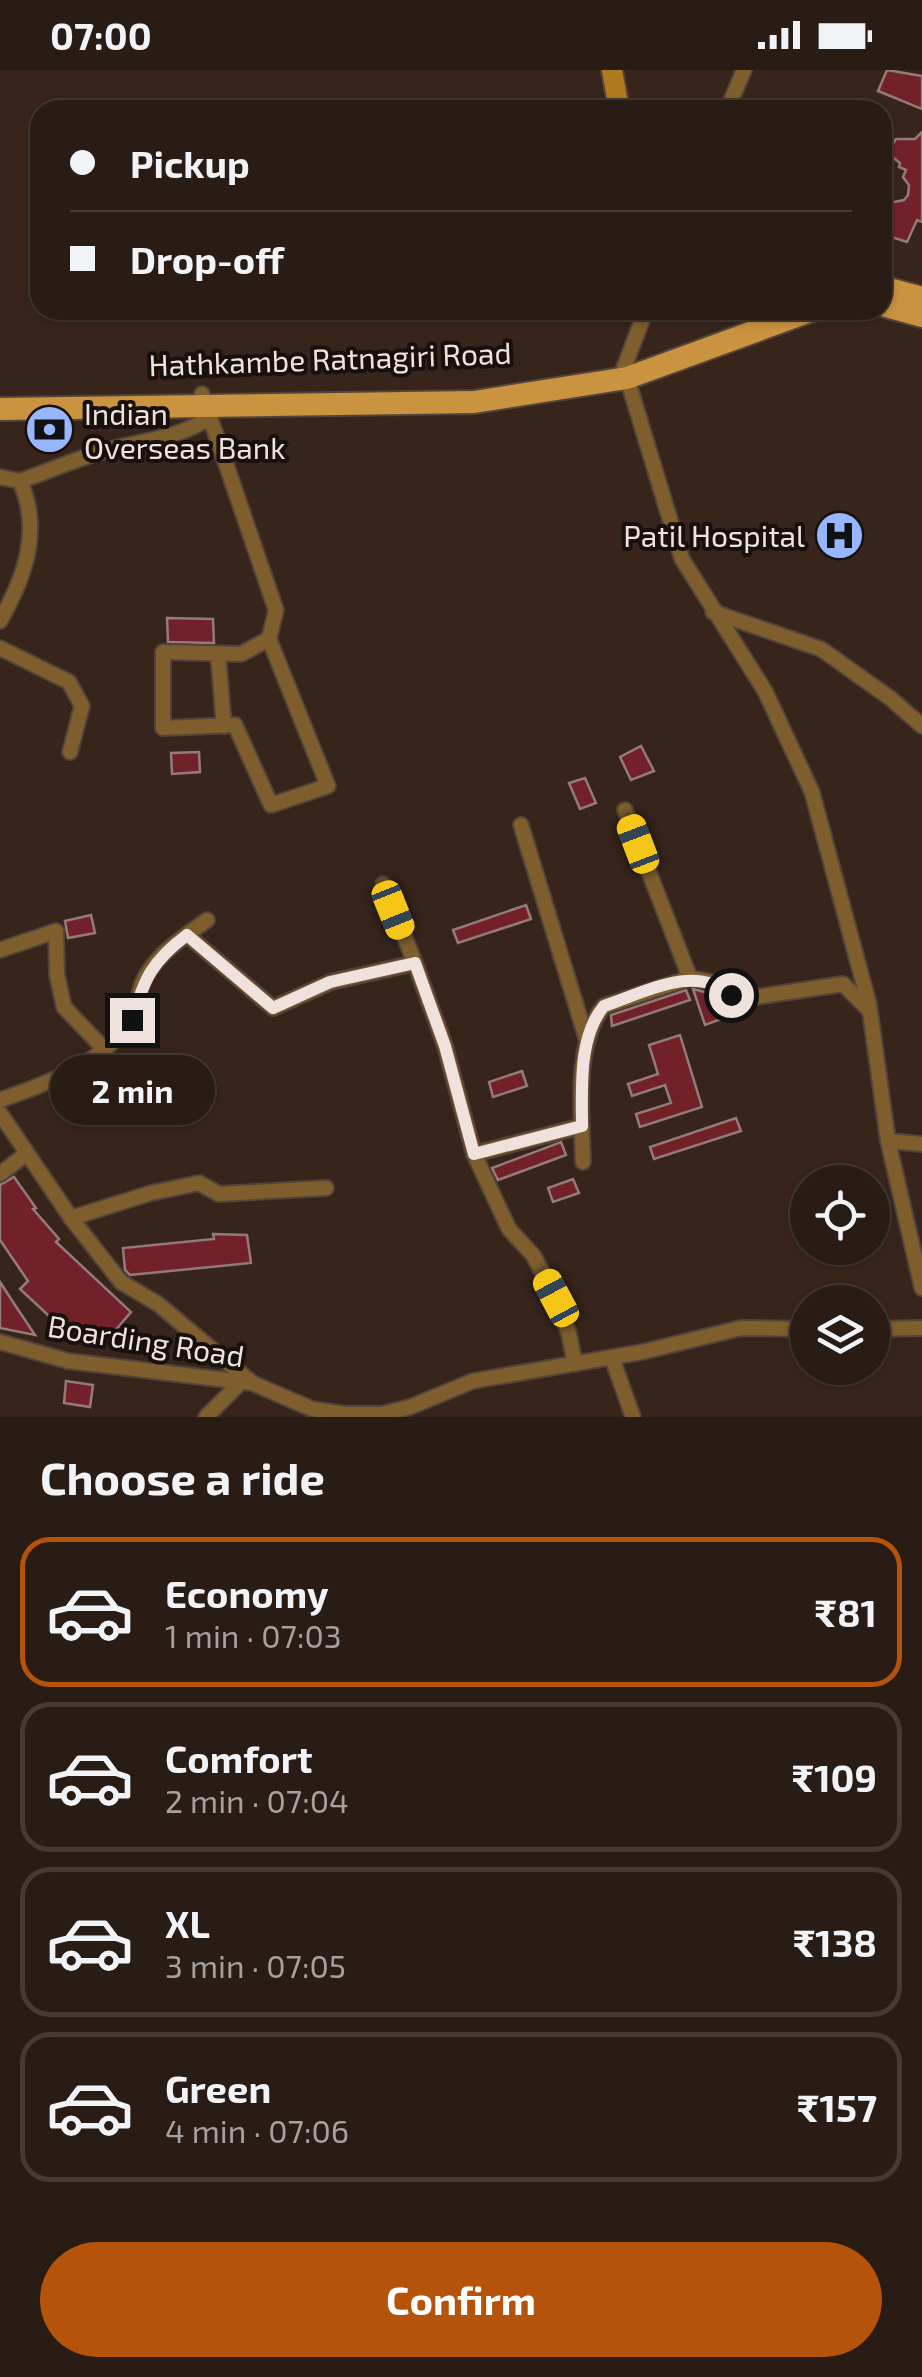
<!DOCTYPE html>
<html lang="en">
<head>
<meta charset="utf-8">
<style>
  body { margin:0; font-family:"Exo 2",sans-serif; background:#352922; color:#f1f3f6; height:100vh; display:flex; flex-direction:column; font-size:38px; white-space:nowrap }
  * { box-sizing:border-box; margin:0 }
  p { font-size:32px; color:#a5a1a0 }
  .icon { flex:none; width:55px; height:55px; fill:none; stroke:currentColor; stroke-width:2; stroke-linecap:round; stroke-linejoin:round }
  .map { position:relative; height:1347px; overflow:hidden }
  .sheet { display:flex; flex-direction:column; background:#291c15; flex:1 }
  .sheet>* { flex:none }
  .top-card { position:absolute; left:30px; top:30px; width:862px; height:220px; border-radius:30px; box-shadow:0 2px 8px #0004,0 0 0 2px #453a34; display:grid; align-content:center; height:220px; padding:0 40px; background:#291c15 }
  .tools { position:absolute; left:790px; top:1095px; display:grid; gap:20px }
  .tools a { display:grid; place-items:center; width:100px; height:100px; border-radius:50%; background:#291c15; box-shadow:0 2px 8px #0004,0 0 0 2px #453a34; font-size:50px }
  .end { position:absolute; width:45px; height:45px; margin:-22px; border:12px solid #efe2dd; background:#111; box-shadow:0 0 0 5px #111 }
  .from { border-radius:50% }
  .bubble { position:absolute; height:70px; border-radius:35px; background:#291c15; box-shadow:0 2px 8px #0004,0 0 0 2px #453a34; font-size:32px; font-weight:700; line-height:70px; text-align:center }
  .car { position:absolute; width:30px; height:60px; margin:-30px -15px; border-radius:12px; box-shadow:0 0 8px 2px #0007; background:linear-gradient(#f5c518 24%,#345 0 40%,#f5c518 0 76%,#345 0 86%,#f5c518 0) }
  .top-card b { display:flex; align-items:center; gap:35px; height:95px; font-size:38px }
  .top-card b+b { border-top:2px solid #453a34 }
  .top-card i { width:25px; height:25px; background:#f1f3f6 }
  ul { padding:0; list-style:none }
  li { display:flex; align-items:center; gap:30px; height:150px; margin:0 20px 15px; padding:0 20px; border:5px solid #453a34; border-radius:30px }
  li div { flex:1 }
  li b { display:block; font-size:38px }
  li em { font-style:normal; font-weight:700 }
  li.on { border-color:#b45309 }
  li>.icon { width:90px; height:90px; stroke-width:1.5 }
  h2 { padding:0 40px; font-size:45px; line-height:120px }
  .cta { display:flex; gap:20px; margin-top:auto; padding:20px 40px }
  .cta a { flex:1; height:115px; border-radius:60px; background:#b45309; color:#fff; font-size:40px; font-weight:700; line-height:115px; text-align:center }
  .status { display:flex; justify-content:space-between; align-items:center; height:70px; padding:0 50px; background:#291c15; direction:ltr }
  .status svg { height:28px; fill:currentColor }
  .map>svg:first-child { display:block }
</style>
</head>
<body>
<div class="status"><b>07:00</b><svg viewBox="0 0 49 12"><path d="M0 12V9h3v3zM5 12V6h3v6zM10 12V3h3v9zM15 12V0h3v12zM26 1h20v11H26zM47 4h2v5h-2z"/></svg></div>
<div class="map">
<svg width="922" height="1347" viewBox="0 0 922 1347">
  <rect width="100%" height="100%" fill="#37251c"/>
  <g fill="#732129" stroke="#947b7b" stroke-width="2.5">
    <path d="M 887,0 L 922,6 L 922,39 L 878,21 Z"/>
    <path d="M 922,62 L 922,152 L 917,150 L 907,172 L 882,164 L 882,127 L 894,132 L 904,130 L 908,125 L 909,115 L 903,107 L 906,100 L 899,97 L 900,93 L 891,86 L 890,78 L 896,69 L 915,69 Z"/>
    <path d="M 841,447 L 853,475 L 834,483 L 822,455 Z"/>
    <path d="M 167,548 L 213,549 L 214,573 L 168,572 Z"/>
    <path d="M 641,676 L 654,701 L 631,710 L 620,687 Z"/>
    <path d="M 199,682 L 200,702 L 172,704 L 171,683 Z"/>
    <path d="M 585,708 L 596,733 L 580,739 L 569,713 Z"/>
    <path d="M 526,835 L 531,849 L 458,873 L 453,860 Z"/>
    <path d="M 91,845 L 95,863 L 68,868 L 65,851 Z"/>
    <path d="M 693,919 L 716,925 L 724,948 L 705,955 Z"/>
    <path d="M 686,920 L 690,930 L 612,956 L 611,945 Z"/>
    <path d="M 680,965 L 702,1037 L 640,1057 L 636,1044 L 671,1033 L 665,1015 L 632,1026 L 628,1014 L 658,1004 L 649,975 Z"/>
    <path d="M 522,1001 L 527,1016 L 493,1027 L 489,1012 Z"/>
    <path d="M 736,1048 L 741,1061 L 654,1089 L 650,1077 Z"/>
    <path d="M 561,1072 L 566,1085 L 498,1110 L 492,1098 Z"/>
    <path d="M 14,1107 L 36,1138 L 33,1139 L 59,1169 L 56,1172 L 131,1242 L 114,1262 L 78,1273 L 20,1219 L 28,1211 L 0,1170 L 0,1115 Z"/>
    <path d="M 573,1109 L 579,1123 L 553,1132 L 548,1118 Z"/>
    <path d="M 213,1164 L 247,1165 L 251,1193 L 130,1205 L 125,1200 L 123,1178 L 214,1169 Z"/>
    <path d="M 0,1212 L 13,1232 L 35,1265 L 0,1258 Z"/>
    <path d="M 66,1311 L 93,1315 L 90,1337 L 64,1333 Z"/>
  </g>
  <g fill="none" stroke-linecap="round" stroke-linejoin="round">
    <defs>
      <g id="street">
        <path d="M 727,40 L 744,0"/>
        <path d="M 646,240 L 624,298 L 682,489 L 765,621 L 812,722 L 869,934 L 888,1071 L 922,1218"/>
        <path d="M 202,324 L 276,540 L 269,569 L 328,716 L 271,735 L 235,655 L 163,658 L 163,582 L 241,584 L 269,569"/>
        <path d="M 0,407 L 20,411 C 42,460 25,507 0,551"/>
        <path d="M 20,411 C 49,401 78,388 108,380 C 148,369 174,370 211,347"/>
        <path d="M 713,542 L 821,579 L 890,628 L 922,656"/>
        <path d="M 0,578 L 69,612 L 82,636 L 70,682"/>
        <path d="M 218,584 L 224,656"/>
        <path d="M 625,740 L 690,908"/>
        <path d="M 521,755 L 587,971"/>
        <path d="M 383,814 L 415,893"/>
        <path d="M 187,865 L 273,938 L 331,912 L 415,893 L 445,976 L 474,1084 L 509,1159 L 533,1185 L 556,1228 L 569,1264 L 575,1294"/>
        <path d="M 0,880 L 56,861 L 57,905 L 64,937 L 104,979"/>
        <path d="M 0,1030 C 48,1013 100,996 130,951 C 137,941 138,926 142,914 C 154,885 183,868 207,850"/>
        <path d="M 0,1043 L 71,1148 L 121,1212 L 158,1234 L 252,1313"/>
        <path d="M 888,1071 L 922,1074"/>
        <path d="M 474,1084 L 582,1056"/>
        <path d="M 583,1092 C 582,1047 573,973 604,936 L 690,908 L 717,913 L 742,929 L 843,914 L 869,940"/>
        <path d="M 0,1104 L 26,1084"/>
        <path d="M 71,1148 L 151,1123 L 199,1113 L 219,1124 L 326,1118"/>
        <path d="M 872,1259 L 922,1258"/>
        <path d="M 0,1272 L 68,1291 L 252,1313 L 312,1339 L 345,1344 L 382,1344 L 410,1337 L 473,1311 L 642,1282 L 741,1258 L 808,1259"/>
        <path d="M 612,1288 L 633,1347"/>
        <path d="M 206,1347 L 242,1311"/>
      </g>
      <path id="secondary" d="M 612,0 L 619,40"/>
      <g id="primary">
        <path d="M 882,217 L 922,228"/>
        <path d="M 882,235 L 922,246"/>
        <path d="M 0,339 L 474,332 L 627,308 L 813,240"/>
      </g>
    </defs>
    <use href="#street" stroke="#54433b" stroke-width="18"/>
    <use href="#secondary" stroke="#54433b" stroke-width="24"/>
    <use href="#primary" stroke="#54433b" stroke-width="26"/>
    <use href="#street" stroke="#7e5e2c" stroke-width="14"/>
    <use href="#secondary" stroke="#ae7a20" stroke-width="20"/>
    <use href="#primary" stroke="#c9933f" stroke-width="22"/>
  </g>
  <g fill="none" stroke-linecap="round" stroke-linejoin="round">
    <path stroke="#efe2dd" stroke-width="12" d="M 132,950 C 144,909 152,891 187,865 L 273,938 L 330,912 L 415,893 L 445,976 L 474,1084 L 582,1056 C 582,1018 578,967 604,936 C 644,923 694,893 731,925"/>
  </g>
  <defs>
    <symbol id="bank-disc" viewBox="-11 -11 22 22"><circle r="9.5" fill="#97b6fd" stroke="#18100d"/><path d="M-6-4H6V4H-6ZM0-2.3a2.3 2.3 0 1 0 0 4.6a2.3 2.3 0 1 0 0-4.6Z" fill="#111"/></symbol>
    <symbol id="hospital-disc" viewBox="-11 -11 22 22"><circle r="9.5" fill="#97b6fd" stroke="#18100d"/><path d="M-5-5h3v3.5h4V-5h3V5h-3V1.5h-4V5h-3Z" fill="#111"/></symbol>
  </defs>
  <g fill-rule="evenodd">
    <use href="#bank-disc" x="22" y="332" width="55" height="55"/>
    <use href="#hospital-disc" x="812" y="438" width="55" height="55"/>
  </g>
  <g text-anchor="middle" dominant-baseline="central" stroke-width="8" stroke-linejoin="round" paint-order="stroke">
    <g font-size="30" fill="#efe2dd" stroke="#18100d">
      <text transform="translate(330 288) rotate(-2)">Hathkambe Ratnagiri Road</text>
      <text transform="translate(146 1270) rotate(9)">Boarding Road</text>
    </g>
    <g font-size="30" fill="#efe2dd" stroke="#18100d" text-anchor="start">
      <text x="84" y="343">Indian<tspan x="84" dy="34">Overseas Bank</tspan></text>
      <text x="805" y="465" text-anchor="end">Patil Hospital</text>
    </g>
  </g>
</svg>
<div class="tools">
<a><svg class="icon" aria-label="locate" viewBox="0 0 24 24"><circle cx="12" cy="12" r="6"/><path d="M12 2v4M12 18v4M2 12h4M18 12h4"/></svg></a>
<a><svg class="icon" aria-label="layers" viewBox="0 0 24 24"><path d="M12 4l9 5-9 5-9-5zM3 14l9 5 9-5"/></svg></a>
</div>
<i class="end from" style="left:731px;top:925px"></i>
<i class="end" style="left:132px;top:950px"></i>
<div class="bubble" style="left:50px;top:985px;width:165px">2 min</div>
<i class="car" style="left:638px;top:774px;rotate:339deg"></i>
<i class="car" style="left:393px;top:840px;rotate:158deg"></i>
<i class="car" style="left:556px;top:1228px;rotate:332deg"></i>
<div class="top-card">
<b><i class="from"></i>Pickup</b>
<b><i></i>Drop-off</b>
</div>
</div>
<section class="sheet">
<h2>Choose a ride</h2>
<ul>
<li class="on"><svg class="icon" aria-label="car" viewBox="0 0 24 24"><path d="M5 17H2v-5l4-1 3-4h7l3 4 3 1v5h-3M9 17h6M6 11h13"/><circle cx="7" cy="17" r="2"/><circle cx="17" cy="17" r="2"/></svg><div><b>Economy</b><p>1 min · 07:03</p></div><em>₹81</em></li>
<li><svg class="icon" aria-label="car" viewBox="0 0 24 24"><path d="M5 17H2v-5l4-1 3-4h7l3 4 3 1v5h-3M9 17h6M6 11h13"/><circle cx="7" cy="17" r="2"/><circle cx="17" cy="17" r="2"/></svg><div><b>Comfort</b><p>2 min · 07:04</p></div><em>₹109</em></li>
<li><svg class="icon" aria-label="car" viewBox="0 0 24 24"><path d="M5 17H2v-5l4-1 3-4h7l3 4 3 1v5h-3M9 17h6M6 11h13"/><circle cx="7" cy="17" r="2"/><circle cx="17" cy="17" r="2"/></svg><div><b>XL</b><p>3 min · 07:05</p></div><em>₹138</em></li>
<li><svg class="icon" aria-label="car" viewBox="0 0 24 24"><path d="M5 17H2v-5l4-1 3-4h7l3 4 3 1v5h-3M9 17h6M6 11h13"/><circle cx="7" cy="17" r="2"/><circle cx="17" cy="17" r="2"/></svg><div><b>Green</b><p>4 min · 07:06</p></div><em>₹157</em></li>
</ul>
<div class="cta"><a>Confirm</a></div>
</section>
</body>
</html>
